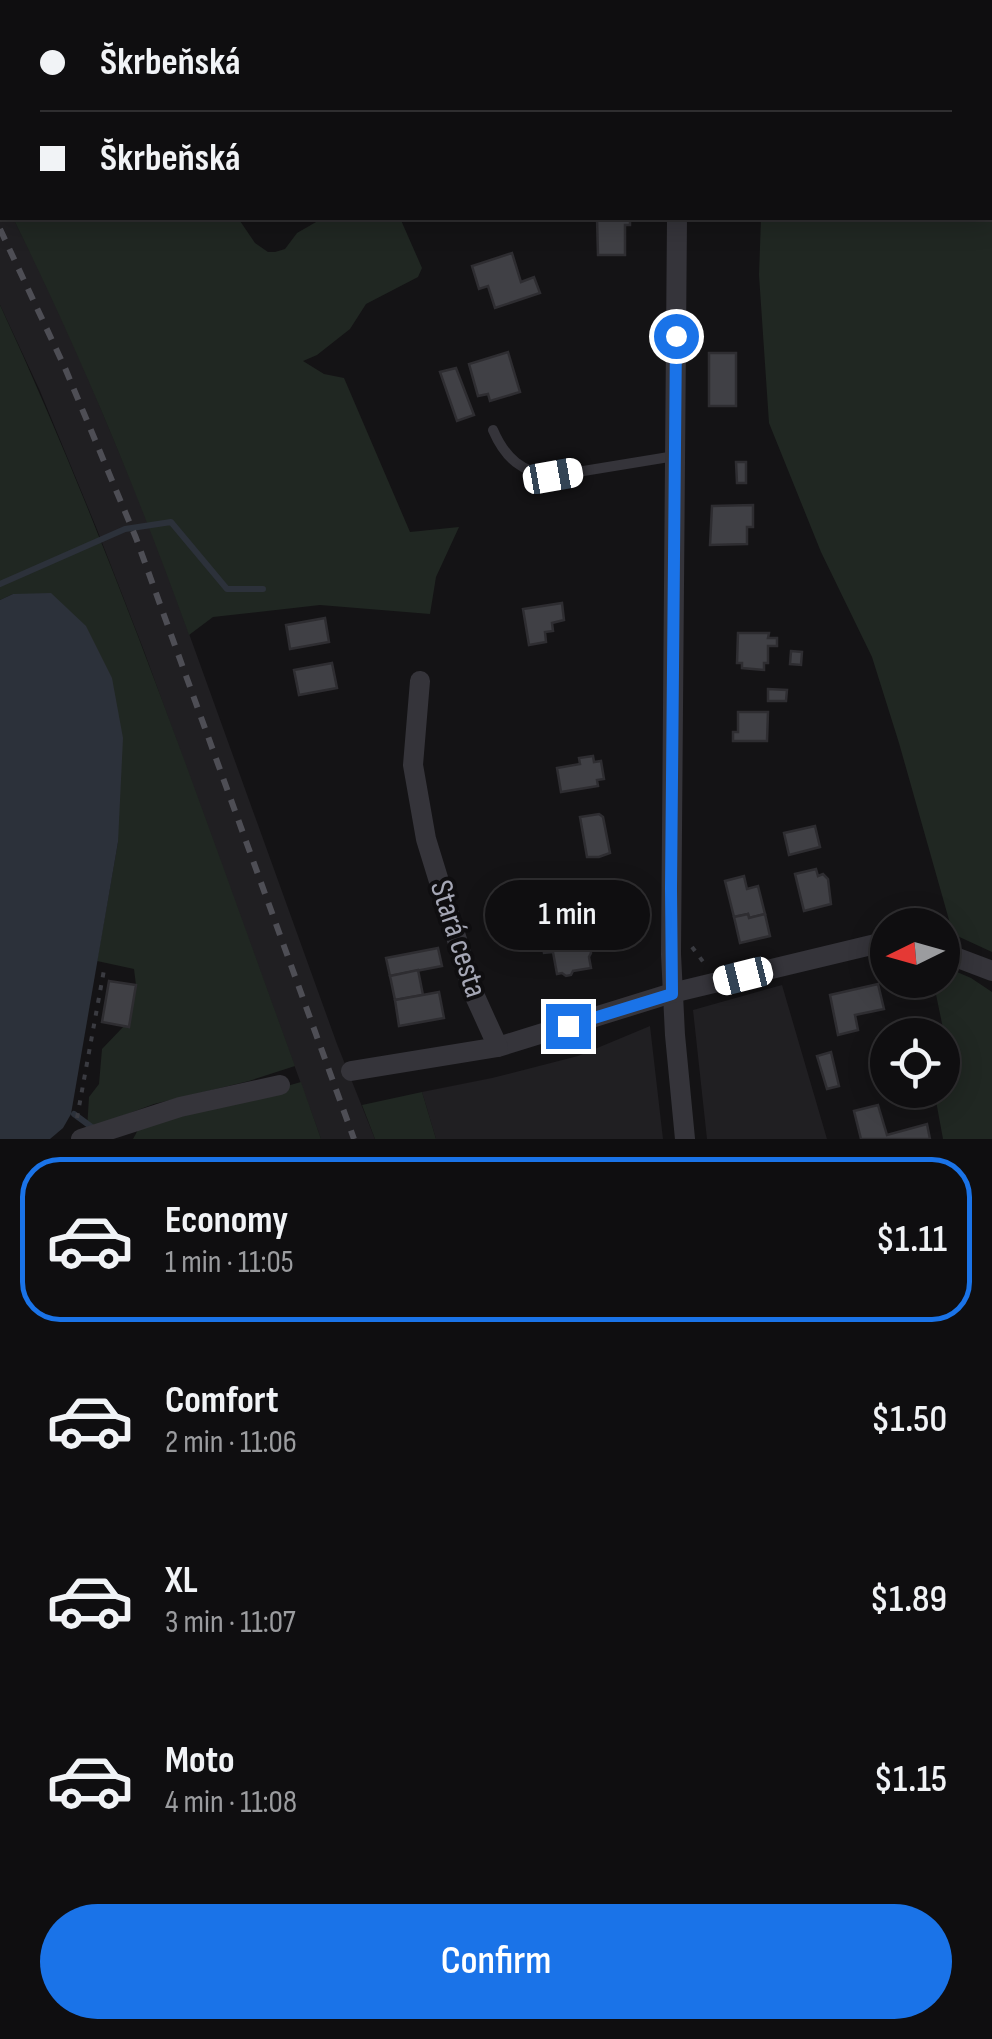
<!DOCTYPE html>
<html lang="en">
<head>
<meta charset="utf-8">
<style>
  body { margin:0; font-family:"Sofia Sans Condensed",sans-serif; background:#1d1c1e; color:#f1f3f6; height:100vh; display:flex; flex-direction:column; font-size:38px; white-space:nowrap }
  * { box-sizing:border-box; margin:0 }
  p { font-size:32px; color:#9b9c9f }
  .icon { flex:none; width:55px; height:55px; fill:none; stroke:currentColor; stroke-width:2; stroke-linecap:round; stroke-linejoin:round }
  .map { position:relative; height:1139px; overflow:hidden }
  .details { display:flex; flex-direction:column; background:#0f0e10; flex:1 }
  .details>* { flex:none }
  .banner { position:absolute; left:0px; top:0px; width:992px; height:220px; box-shadow:0 5px 25px #0003,0 0 0 2px #2f2e30; display:grid; align-content:center; height:220px; padding:0 40px; background:#0f0e10 }
  .needle { width:65px; rotate:265deg }
  .fabs { position:absolute; left:870px; top:908px; display:grid; gap:20px }
  .fabs a { display:grid; place-items:center; width:90px; height:90px; border-radius:50%; background:#0f0e10; box-shadow:0 5px 25px #0003,0 0 0 2px #2f2e30; font-size:50px }
  .end { position:absolute; width:45px; height:45px; margin:-22px; border:12px solid #1a73e8; background:#fff; box-shadow:0 0 0 5px #fff }
  .from { border-radius:50% }
  .bubble { position:absolute; height:70px; border-radius:35px; background:#0f0e10; box-shadow:0 5px 25px #0003,0 0 0 2px #2f2e30; font-size:32px; font-weight:600; line-height:70px; text-align:center }
  .car { position:absolute; width:30px; height:60px; margin:-30px -15px; border-radius:12px; box-shadow:0 0 8px 2px #0007; background:linear-gradient(#fff 24%,#345 0 40%,#fff 0 76%,#345 0 86%,#fff 0) }
  .banner b { display:flex; align-items:center; gap:35px; height:95px; font-size:38px }
  .banner b+b { border-top:2px solid #2f2e30 }
  .banner i { width:25px; height:25px; background:#f1f3f6 }
  ul { padding:18px 0 0; list-style:none }
  li { display:flex; align-items:center; gap:30px; height:165px; margin:0 20px 15px; padding:0 20px; border:5px solid transparent; border-radius:40px }
  li div { flex:1 }
  li b { display:block; font-size:38px }
  li em { font-style:normal; font-weight:600 }
  li.active { border-color:#1a73e8 }
  li>.icon { width:90px; height:90px; stroke-width:1.5 }
  .cta { display:flex; gap:20px; margin-top:auto; padding:20px 40px }
  .cta a { flex:1; height:115px; border-radius:60px; background:#1a73e8; color:#fff; font-size:40px; font-weight:600; line-height:115px; text-align:center }
  .map>svg:first-child { display:block }
</style>
</head>
<body>
<div class="map">
<svg width="992" height="1139" viewBox="0 0 992 1139">
  <rect width="100%" height="100%" fill="#141315"/>
  <g fill="#201f22">
    <path d="M 0,190 L 2,196 L 2,218 L 13,218 L 40,271 L 81,361 L 152,531 L 337,1044 L 375,1139 L 321,1139 L 144,651 L 96,527 L 40,391 L 0,305 Z"/>
    <path d="M 782,985 L 827,1139 L 707,1139 L 693,1010 Z"/>
    <path d="M 650,1026 L 663,1139 L 436,1139 L 422,1092 L 492,1078 L 578,1056 Z"/>
  </g>
  <g fill="#202722">
    <path d="M 0,0 L 63,0 L 64,2 L 2,2 L 2,196 L 0,190 Z"/>
    <rect x="774" y="0" width="201" height="2"/>
    <path d="M 992,7 L 992,952 L 953,934 L 899,743 L 872,657 L 821,552 L 769,423 L 759,275 L 761,218 L 990,218 L 990,8 Z"/>
    <path d="M 13,218 L 238,218 L 255,243 L 268,252 L 275,252 L 285,249 L 297,233 L 323,218 L 400,218 L 422,268 L 418,277 L 366,304 L 350,329 L 317,355 L 303,361 L 324,374 L 344,378 L 410,532 L 459,527 L 436,577 L 430,614 L 320,605 L 213,617 L 189,635 C 138,493 80,353 13,218 Z"/>
    <path d="M 0,305 C 114,552 202,810 295,1066 L 249,1081 L 154,1104 L 87,1129 L 89,1097 L 99,1084 L 102,1049 L 124,1026 L 129,1026 L 136,985 L 134,969 L 97,961 L 118,842 L 13,594 L 0,600 Z"/>
    <path d="M 943,966 L 971,978 L 992,992 L 992,1139 L 943,1139 L 934,1090 L 942,1090 L 943,1070 L 951,1067 L 933,980 L 942,980 Z"/>
    <path d="M 301,1082 L 321,1139 L 133,1139 L 139,1128 Z"/>
    <path d="M 422,1092 L 436,1139 L 375,1139 L 362,1105 Z"/>
  </g>
  <path fill="#2c313a" d="M 51,593 L 86,626 L 112,678 L 123,738 L 118,842 L 71,1114 L 63,1128 L 50,1139 L 0,1139 L 0,600 L 13,594 Z"/>
  <g fill="none" stroke-linecap="round" stroke-linejoin="round">
    <g stroke="#2c313a" stroke-width="6">
      <path d="M 987,2 L 987,0"/>
      <path d="M 990,50 L 992,69"/>
      <path d="M 0,584 L 125,529 L 171,522 L 227,589 L 263,589"/>
      <path d="M 74,1114 L 93,1128"/>
    </g>
  </g>
  <g fill="#404045" stroke="#2e2d31" stroke-width="2.5">
    <path d="M 592,0 L 630,0 L 630,2 L 582,2 Z"/>
    <path d="M 597,218 L 630,218 L 630,225 L 625,225 L 625,255 L 598,255 Z"/>
    <path d="M 512,253 L 521,282 L 534,277 L 540,293 L 495,308 L 488,286 L 479,289 L 472,266 Z"/>
    <path d="M 508,352 L 520,392 L 490,401 L 488,394 L 478,396 L 469,364 Z"/>
    <rect x="709" y="353" width="27" height="53"/>
    <path d="M 456,368 L 474,415 L 457,421 L 440,372 Z"/>
    <path d="M 736,462 L 746,462 L 746,483 L 737,483 Z"/>
    <path d="M 753,505 L 753,527 L 747,527 L 747,544 L 710,545 L 712,506 Z"/>
    <path d="M 562,603 L 564,620 L 552,623 L 553,631 L 545,632 L 546,642 L 529,645 L 523,609 Z"/>
    <path d="M 325,618 L 329,642 L 290,649 L 286,625 Z"/>
    <path d="M 738,633 L 769,633 L 768,638 L 777,638 L 777,646 L 768,646 L 768,663 L 764,663 L 764,670 L 742,668 L 742,663 L 737,663 Z"/>
    <path d="M 791,651 L 802,652 L 801,665 L 790,664 Z"/>
    <path d="M 332,663 L 337,688 L 299,695 L 294,670 Z"/>
    <path d="M 768,689 L 787,690 L 786,701 L 768,701 Z"/>
    <path d="M 738,712 L 768,712 L 767,741 L 733,741 L 733,732 L 738,732 Z"/>
    <path d="M 593,756 L 594,762 L 601,761 L 604,779 L 597,780 L 598,786 L 561,792 L 557,768 L 580,764 L 579,758 Z"/>
    <path d="M 599,814 L 603,817 L 610,853 L 599,857 L 587,857 L 580,817 Z"/>
    <path d="M 815,826 L 820,847 L 789,855 L 784,833 Z"/>
    <path d="M 816,869 L 818,876 L 823,874 L 828,879 L 831,904 L 804,911 L 795,874 Z"/>
    <path d="M 744,876 L 747,889 L 758,886 L 765,914 L 749,918 L 748,914 L 734,917 L 725,881 Z"/>
    <path d="M 748,914 L 749,918 L 765,914 L 770,936 L 740,943 L 734,917 Z"/>
    <path d="M 583,922 L 587,945 L 590,948 L 591,953 L 589,957 L 591,968 L 573,971 L 571,975 L 566,976 L 562,973 L 557,974 L 553,952 L 544,953 L 540,930 L 561,924 L 564,925 Z"/>
    <path d="M 438,948 L 442,966 L 390,976 L 386,958 Z"/>
    <path d="M 418,970 L 423,995 L 395,1000 L 390,976 Z"/>
    <path d="M 109,981 L 136,985 L 129,1027 L 102,1022 Z"/>
    <path d="M 878,984 L 884,1009 L 855,1015 L 858,1030 L 838,1035 L 830,995 Z"/>
    <path d="M 439,992 L 444,1018 L 399,1026 L 395,1000 Z"/>
    <path d="M 831,1052 L 839,1086 L 827,1089 L 817,1056 Z"/>
    <path d="M 878,1105 L 887,1135 L 927,1124 L 930,1139 L 861,1139 L 854,1111 Z"/>
  </g>
  <g fill="none" stroke-linecap="round" stroke-linejoin="round">
    <g stroke="#3a3b41" stroke-width="4" stroke-dasharray="5 8" stroke-linecap="butt">
      <path d="M 692,947 L 704,963"/>
      <path d="M 77,1118 L 104,970"/>
    </g>
    <path stroke="#35343a" stroke-width="10" d="M 493,430 C 505,458 522,473 553,476 L 675,456"/>
    <g stroke="#35343a" stroke-width="20">
      <path d="M 427,0 L 428,2"/>
      <path d="M 677,0 L 677,2"/>
      <path d="M 677,218 L 671,954 L 675,1035 L 685,1139"/>
      <path d="M 942,952 L 992,971"/>
      <path d="M 498,1047 L 672,993 L 888,941"/>
      <path d="M 351,1071 L 498,1047 L 473,992 L 426,839 L 413,765 L 420,681"/>
      <path d="M 81,1139 L 180,1107 L 280,1085"/>
    </g>
    <path stroke="#4e4e55" stroke-width="6" stroke-dasharray="12 10" stroke-linecap="butt" d="M 0,229 L 65,368 L 136,538 L 354,1139"/>
  </g>
  <g fill="none" stroke-linecap="round" stroke-linejoin="round">
    <path stroke="#1a73e8" stroke-width="12" d="M 568,1026 L 672,994 L 671,889 L 676,336"/>
  </g>
  <g text-anchor="middle" dominant-baseline="central" stroke-width="8" stroke-linejoin="round" paint-order="stroke">
    <g font-size="32" fill="#a5a7b5" stroke="#0f0e10">
      <text transform="translate(458 939) rotate(72)">Stará cesta</text>
    </g>
  </g>
</svg>
<div class="fabs">
<a><svg class="needle" viewBox="-14 -14 28 28"><path d="M0-13l5 13h-10z" fill="#e53935"/><path d="M0 13l5-13h-10z" fill="#9b9c9f"/></svg></a>
<a><svg class="icon" aria-label="locate" viewBox="0 0 24 24"><circle cx="12" cy="12" r="6"/><path d="M12 2v4M12 18v4M2 12h4M18 12h4"/></svg></a>
</div>
<i class="end from" style="left:676px;top:336px"></i>
<i class="end" style="left:568px;top:1026px"></i>
<div class="bubble" style="left:485px;top:880px;width:165px">1 min</div>
<i class="car" style="left:553px;top:476px;rotate:80deg"></i>
<i class="car" style="left:743px;top:976px;rotate:256deg"></i>
<div class="banner">
<b><i class="from"></i>Škrbeňská</b>
<b><i></i>Škrbeňská</b>
</div>
</div>
<section class="details">
<ul>
<li class="active"><svg class="icon" aria-label="car" viewBox="0 0 24 24"><path d="M5 17H2v-5l4-1 3-4h7l3 4 3 1v5h-3M9 17h6M6 11h13"/><circle cx="7" cy="17" r="2"/><circle cx="17" cy="17" r="2"/></svg><div><b>Economy</b><p>1 min · 11:05</p></div><em>$1.11</em></li>
<li><svg class="icon" aria-label="car" viewBox="0 0 24 24"><path d="M5 17H2v-5l4-1 3-4h7l3 4 3 1v5h-3M9 17h6M6 11h13"/><circle cx="7" cy="17" r="2"/><circle cx="17" cy="17" r="2"/></svg><div><b>Comfort</b><p>2 min · 11:06</p></div><em>$1.50</em></li>
<li><svg class="icon" aria-label="car" viewBox="0 0 24 24"><path d="M5 17H2v-5l4-1 3-4h7l3 4 3 1v5h-3M9 17h6M6 11h13"/><circle cx="7" cy="17" r="2"/><circle cx="17" cy="17" r="2"/></svg><div><b>XL</b><p>3 min · 11:07</p></div><em>$1.89</em></li>
<li><svg class="icon" aria-label="car" viewBox="0 0 24 24"><path d="M5 17H2v-5l4-1 3-4h7l3 4 3 1v5h-3M9 17h6M6 11h13"/><circle cx="7" cy="17" r="2"/><circle cx="17" cy="17" r="2"/></svg><div><b>Moto</b><p>4 min · 11:08</p></div><em>$1.15</em></li>
</ul>
<div class="cta"><a>Confirm</a></div>
</section>
</body>
</html>
